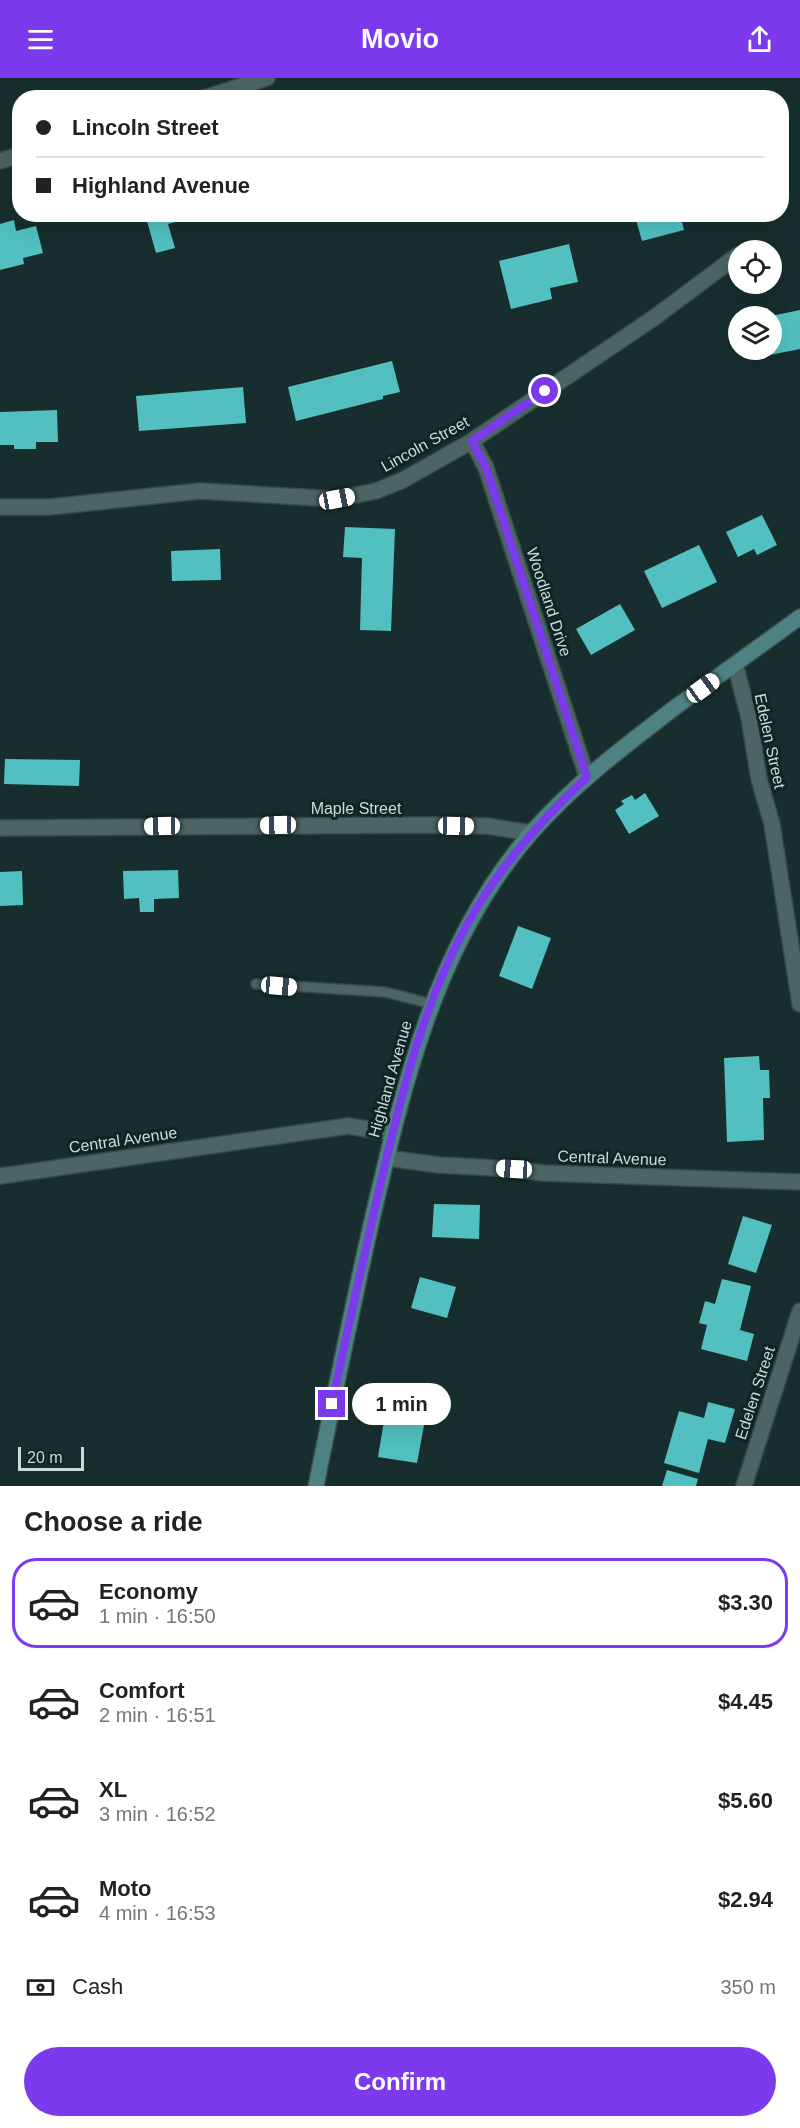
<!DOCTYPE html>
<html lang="en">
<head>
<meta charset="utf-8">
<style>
  body { margin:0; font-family:Helvetica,sans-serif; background:#f6f6f6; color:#222; height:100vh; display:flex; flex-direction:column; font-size:22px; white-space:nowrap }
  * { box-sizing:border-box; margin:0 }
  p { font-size:20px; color:#767676 }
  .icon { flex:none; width:33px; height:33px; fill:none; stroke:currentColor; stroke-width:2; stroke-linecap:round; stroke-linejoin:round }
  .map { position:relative; height:1408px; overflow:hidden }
  .details { display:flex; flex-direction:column; background:#fff; flex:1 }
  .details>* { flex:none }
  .banner { position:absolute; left:12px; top:12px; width:777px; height:132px; border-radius:24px; box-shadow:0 6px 24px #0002; display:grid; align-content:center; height:132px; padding:0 24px; background:#fff }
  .tools { position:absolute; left:728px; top:162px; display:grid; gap:12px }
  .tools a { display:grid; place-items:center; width:54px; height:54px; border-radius:50%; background:#fff; box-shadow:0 6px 24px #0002; font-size:30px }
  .scale { position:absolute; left:18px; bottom:15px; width:66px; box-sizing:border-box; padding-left:6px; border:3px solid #ccdad9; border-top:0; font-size:16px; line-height:21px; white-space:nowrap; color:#ccdad9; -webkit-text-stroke:4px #0e2425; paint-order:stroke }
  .end { position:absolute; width:27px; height:27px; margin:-14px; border:8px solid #7c3aed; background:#fff; box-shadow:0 0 0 3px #fff }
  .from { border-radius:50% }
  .bubble { position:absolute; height:42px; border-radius:21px; background:#fff; box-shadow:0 6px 24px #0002; font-size:20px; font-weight:700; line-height:42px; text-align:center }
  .car { position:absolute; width:18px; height:36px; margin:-18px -9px; border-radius:8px; box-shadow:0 0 4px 2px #0007; background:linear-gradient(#fff 24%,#345 0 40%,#fff 0 76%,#345 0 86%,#fff 0) }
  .banner b { display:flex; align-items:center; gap:21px; height:57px; font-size:22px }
  .banner b+b { border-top:2px solid #e0e0e0 }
  .banner i { width:15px; height:15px; background:#222 }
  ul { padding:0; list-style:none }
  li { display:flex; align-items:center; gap:18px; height:90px; margin:0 12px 9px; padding:0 12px; border:3px solid transparent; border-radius:24px }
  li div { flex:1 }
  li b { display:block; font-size:22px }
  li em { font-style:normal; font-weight:700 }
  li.current { border-color:#7c3aed }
  li>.icon { width:54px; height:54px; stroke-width:1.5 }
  h2 { padding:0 24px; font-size:27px; line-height:72px }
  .pay { display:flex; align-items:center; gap:15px; height:66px; padding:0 24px; font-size:22px }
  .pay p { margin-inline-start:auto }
  .primary-button { display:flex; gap:12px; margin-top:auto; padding:12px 24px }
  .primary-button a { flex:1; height:69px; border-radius:36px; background:#7c3aed; color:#fff; font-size:24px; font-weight:700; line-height:69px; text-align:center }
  header { display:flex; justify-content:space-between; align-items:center; height:78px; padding:0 24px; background:#7c3aed; color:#fff; font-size:27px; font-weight:700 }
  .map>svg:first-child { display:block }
</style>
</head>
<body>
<header><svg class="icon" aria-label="menu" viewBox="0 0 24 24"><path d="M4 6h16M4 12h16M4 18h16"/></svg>Movio<svg class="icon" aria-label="share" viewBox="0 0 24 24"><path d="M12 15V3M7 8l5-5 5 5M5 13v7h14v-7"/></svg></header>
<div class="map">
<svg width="800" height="1408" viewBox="0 0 800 1408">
  <rect width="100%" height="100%" fill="#182e2e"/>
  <g fill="#52c0c0">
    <path d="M 145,136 L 190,136 L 191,140 L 168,146 L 175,170 L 156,175 Z"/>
    <path d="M 629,136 L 680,136 L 684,152 L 642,163 L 636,142 L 631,143 Z"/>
    <path d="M 14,142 L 16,153 L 36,148 L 43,175 L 23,180 L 24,186 L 0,192 L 0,146 Z"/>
    <path d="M 569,166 L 578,204 L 550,210 L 552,221 L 511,231 L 499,183 Z"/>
    <path d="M 768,230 L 770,238 L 746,238 L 745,234 Z"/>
    <path d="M 800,232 L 800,271 L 754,280 L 753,272 L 771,272 L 771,238 Z"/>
    <path d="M 392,283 L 400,314 L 383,318 L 383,321 L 296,343 L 288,309 Z"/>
    <path d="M 243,309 L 246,345 L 139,353 L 136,318 Z"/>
    <path d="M 57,332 L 58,364 L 36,364 L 36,371 L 14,371 L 14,367 L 0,367 L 0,334 Z"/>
    <path d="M 762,437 L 777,467 L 757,477 L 754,471 L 738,479 L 726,454 Z"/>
    <path d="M 345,449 L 395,451 L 391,553 L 360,552 L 362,480 L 343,479 Z"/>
    <path d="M 699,467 L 717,504 L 662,530 L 644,493 Z"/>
    <path d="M 220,471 L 221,502 L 172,503 L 171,473 Z"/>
    <path d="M 620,526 L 635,552 L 591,577 L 576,551 Z"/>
    <path d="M 5,681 L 80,682 L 79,708 L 4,706 Z"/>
    <path d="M 645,715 L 659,738 L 629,756 L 615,732 L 624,726 L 621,723 L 632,717 L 635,722 Z"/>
    <path d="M 178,792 L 179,820 L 154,821 L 154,834 L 140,834 L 139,820 L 124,821 L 123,793 Z"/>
    <path d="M 22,793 L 23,827 L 0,828 L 0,794 Z"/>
    <path d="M 518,848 L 551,860 L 532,911 L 499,898 Z"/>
    <path d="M 759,978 L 760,992 L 769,992 L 770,1020 L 763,1020 L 764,1062 L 727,1064 L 724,980 Z"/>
    <path d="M 434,1126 L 480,1127 L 479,1161 L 432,1159 Z"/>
    <path d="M 743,1138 L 772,1147 L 756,1195 L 728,1186 Z"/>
    <path d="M 420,1199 L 456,1209 L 447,1240 L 411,1230 Z"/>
    <path d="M 722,1201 L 751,1208 L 740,1252 L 754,1256 L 747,1283 L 701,1271 L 707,1247 L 699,1245 L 705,1223 L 715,1226 Z"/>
    <path d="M 389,1312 L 411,1316 L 408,1334 L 426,1337 L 417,1385 L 378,1379 Z"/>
    <path d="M 708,1324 L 735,1331 L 725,1365 L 708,1361 L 699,1395 L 664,1385 L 679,1333 L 704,1340 Z"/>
    <path d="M 667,1392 L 698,1401 L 696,1408 L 662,1408 Z"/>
  </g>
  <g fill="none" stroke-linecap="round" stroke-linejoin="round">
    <defs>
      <path id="lane" d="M 256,906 L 385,914 L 432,926"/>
      <g id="street">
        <path d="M 204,20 L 267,0"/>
        <path d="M 0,83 L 20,77"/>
        <path d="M 472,363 L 486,390 L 587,699"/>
        <path d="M 0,429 L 50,429 L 200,413 L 337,421 L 376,413 L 403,402 L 472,363 L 655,239 L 738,177"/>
        <path d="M 735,586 L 749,640 L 759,701 L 772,746 L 800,926"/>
        <path d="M 0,750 L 430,747 L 487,748 L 531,755"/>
        <path d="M 387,1080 L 439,1087 L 514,1091 L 543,1095 L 800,1104"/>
        <path d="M 0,1098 L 348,1048 L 393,1055"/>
        <path d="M 744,1408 L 800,1233"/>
      </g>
      <path id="secondary" d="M 316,1408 C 334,1319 352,1230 372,1142 C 404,1005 437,863 531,755 C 574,706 626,667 677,628 C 718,598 759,569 800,539"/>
    </defs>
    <use href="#lane" stroke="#374949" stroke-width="12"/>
    <use href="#street" stroke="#374949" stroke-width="18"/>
    <use href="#secondary" stroke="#374949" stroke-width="18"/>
    <use href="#lane" stroke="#4c6464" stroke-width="9"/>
    <use href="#street" stroke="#4c6464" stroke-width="15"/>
    <use href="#secondary" stroke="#4d8282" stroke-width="15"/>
  </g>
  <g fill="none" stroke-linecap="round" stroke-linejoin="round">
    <path stroke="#7c3aed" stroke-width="8" d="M 332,1326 C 346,1257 362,1189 377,1121 C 400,1021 424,915 479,826 C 509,778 546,737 587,699 L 486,390 L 472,363 L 545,313"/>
  </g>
  <g text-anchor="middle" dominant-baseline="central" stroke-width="6" stroke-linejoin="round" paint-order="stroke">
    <g font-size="16" fill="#ccdad9" stroke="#0e2425">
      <text transform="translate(425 366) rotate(-29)">Lincoln Street</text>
      <text transform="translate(549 524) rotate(72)">Woodland Drive</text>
      <text transform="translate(770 663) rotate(78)">Edelen Street</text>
      <text x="356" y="730">Maple Street</text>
      <text transform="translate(390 1001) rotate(-74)">Highland Avenue</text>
      <text transform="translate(123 1062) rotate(-8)">Central Avenue</text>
      <text transform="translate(612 1080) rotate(2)">Central Avenue</text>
      <text transform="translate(755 1315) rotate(-72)">Edelen Street</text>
    </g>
  </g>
</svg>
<div class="tools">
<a><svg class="icon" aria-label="locate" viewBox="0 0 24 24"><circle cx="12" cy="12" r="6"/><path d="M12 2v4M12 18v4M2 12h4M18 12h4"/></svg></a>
<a><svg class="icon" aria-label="layers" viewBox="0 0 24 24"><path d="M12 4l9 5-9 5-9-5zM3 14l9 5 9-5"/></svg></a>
</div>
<div class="scale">20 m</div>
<i class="end from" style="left:545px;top:313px"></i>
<i class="end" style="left:332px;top:1326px"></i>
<div class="bubble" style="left:352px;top:1305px;width:99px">1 min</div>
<i class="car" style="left:337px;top:421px;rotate:79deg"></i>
<i class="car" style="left:703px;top:610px;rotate:54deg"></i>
<i class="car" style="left:278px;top:747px;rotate:269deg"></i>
<i class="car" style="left:162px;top:748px;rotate:269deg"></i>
<i class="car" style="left:456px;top:748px;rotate:91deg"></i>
<i class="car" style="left:279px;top:908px;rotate:95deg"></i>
<i class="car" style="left:514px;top:1091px;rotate:273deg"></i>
<div class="banner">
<b><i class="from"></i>Lincoln Street</b>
<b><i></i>Highland Avenue</b>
</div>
</div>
<section class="details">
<h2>Choose a ride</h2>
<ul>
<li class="current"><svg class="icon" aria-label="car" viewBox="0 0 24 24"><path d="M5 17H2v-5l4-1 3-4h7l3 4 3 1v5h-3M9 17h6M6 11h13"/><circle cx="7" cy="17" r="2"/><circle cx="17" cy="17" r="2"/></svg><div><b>Economy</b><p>1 min · 16:50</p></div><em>$3.30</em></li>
<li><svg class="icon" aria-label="car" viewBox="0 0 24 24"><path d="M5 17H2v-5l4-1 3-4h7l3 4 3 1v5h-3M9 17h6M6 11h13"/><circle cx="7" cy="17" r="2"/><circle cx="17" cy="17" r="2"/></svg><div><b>Comfort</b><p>2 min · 16:51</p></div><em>$4.45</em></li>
<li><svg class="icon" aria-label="car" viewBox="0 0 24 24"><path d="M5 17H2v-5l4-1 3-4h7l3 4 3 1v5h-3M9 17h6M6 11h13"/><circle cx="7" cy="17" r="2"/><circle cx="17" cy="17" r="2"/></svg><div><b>XL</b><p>3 min · 16:52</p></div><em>$5.60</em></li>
<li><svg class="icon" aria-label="car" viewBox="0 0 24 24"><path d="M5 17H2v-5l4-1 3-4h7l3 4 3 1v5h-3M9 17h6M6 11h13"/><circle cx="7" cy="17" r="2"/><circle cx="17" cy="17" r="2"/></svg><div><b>Moto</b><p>4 min · 16:53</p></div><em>$2.94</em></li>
</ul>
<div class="pay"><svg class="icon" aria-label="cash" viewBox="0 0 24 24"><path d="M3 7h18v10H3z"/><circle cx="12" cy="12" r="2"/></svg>Cash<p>350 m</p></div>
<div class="primary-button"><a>Confirm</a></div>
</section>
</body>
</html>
